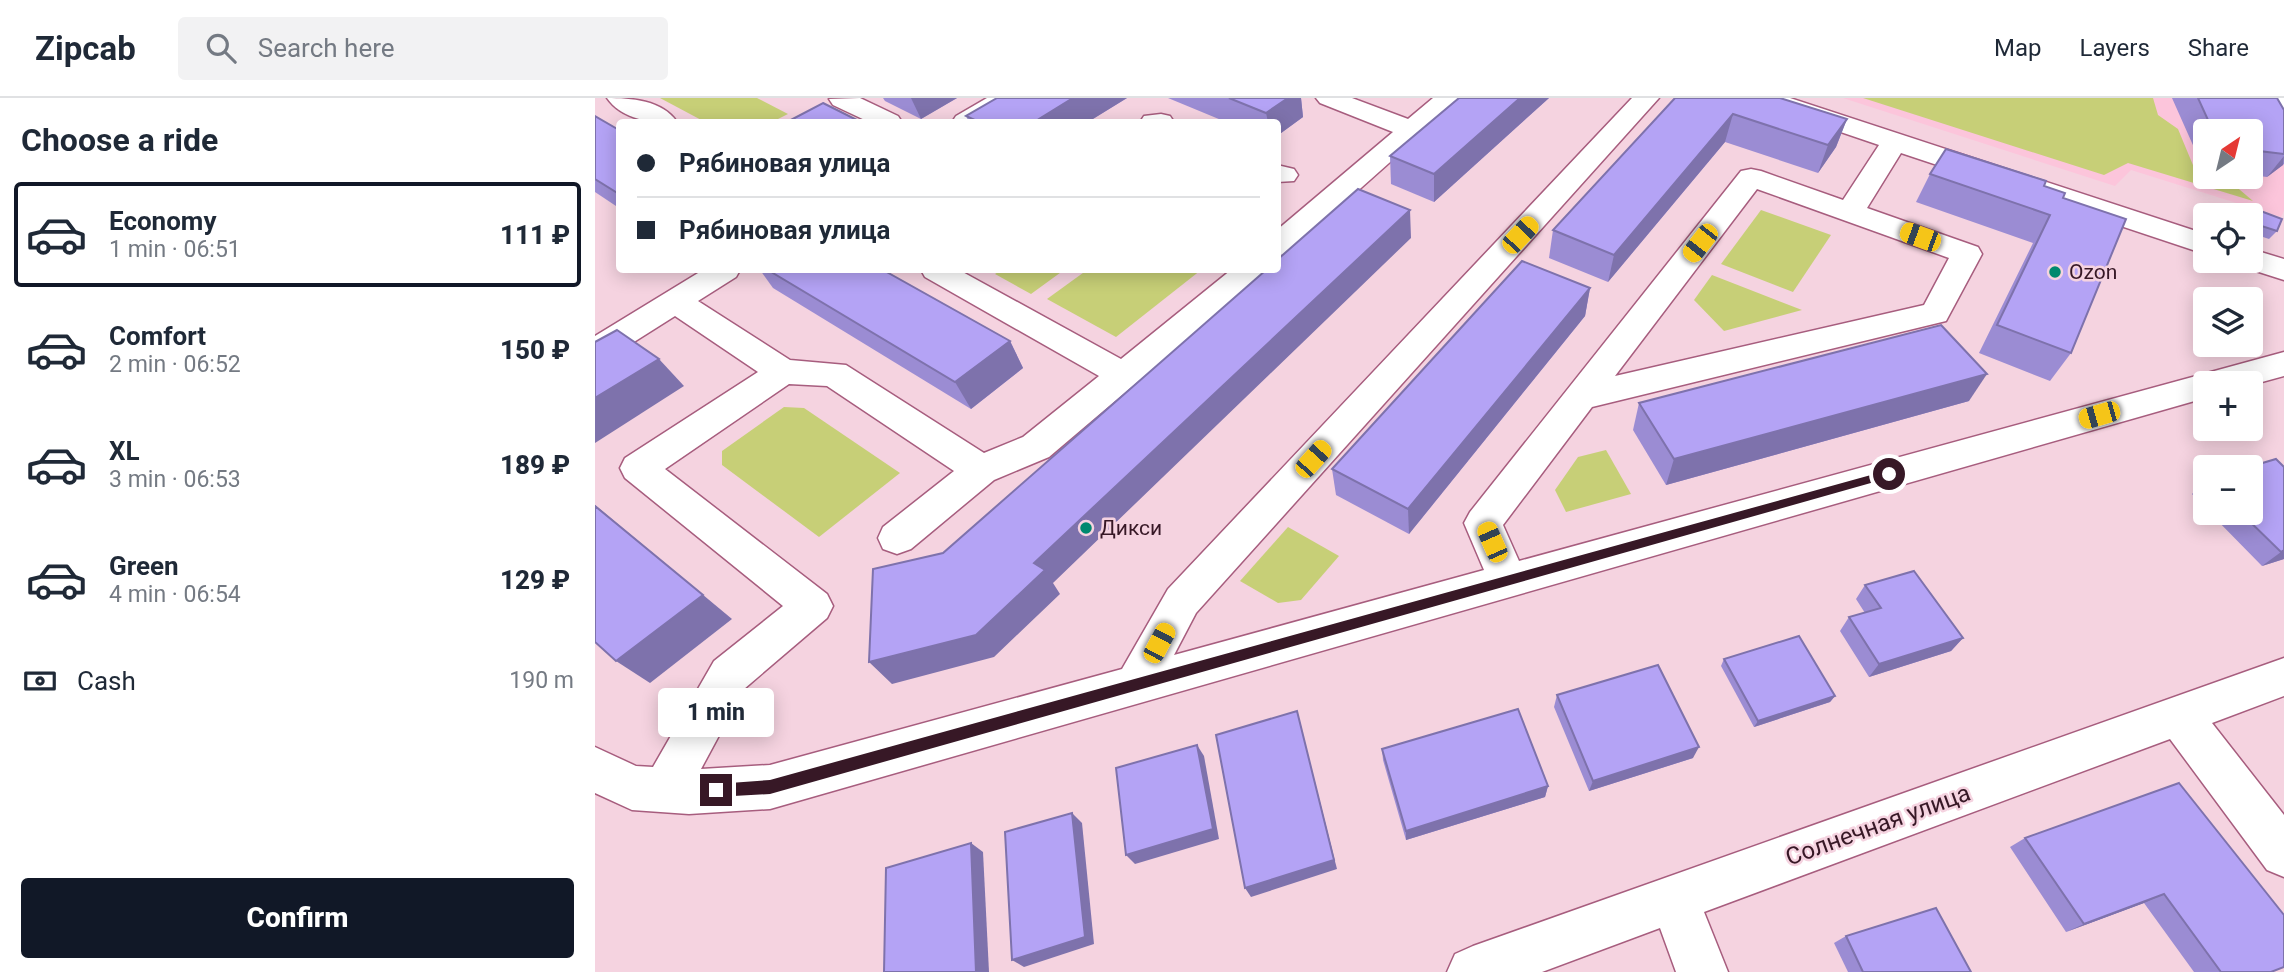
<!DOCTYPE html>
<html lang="en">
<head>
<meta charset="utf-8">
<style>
  body { margin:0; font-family:Roboto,sans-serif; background:#f2f2f3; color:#1f2937; height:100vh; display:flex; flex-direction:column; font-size:26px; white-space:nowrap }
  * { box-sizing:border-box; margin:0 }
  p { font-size:23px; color:#747a83 }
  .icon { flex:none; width:38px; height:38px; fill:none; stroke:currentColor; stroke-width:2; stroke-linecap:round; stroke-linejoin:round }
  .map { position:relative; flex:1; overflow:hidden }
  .side { display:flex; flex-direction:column; background:#fff; width:595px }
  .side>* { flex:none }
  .hud { position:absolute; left:21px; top:21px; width:665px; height:154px; border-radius:7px; box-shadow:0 4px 18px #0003; display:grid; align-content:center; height:154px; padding:0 21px; background:#fff }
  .needle { width:46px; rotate:35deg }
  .buttons { position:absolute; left:1598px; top:21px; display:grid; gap:14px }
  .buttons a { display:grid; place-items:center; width:70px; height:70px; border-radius:7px; background:#fff; box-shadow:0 4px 18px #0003; font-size:35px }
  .end { position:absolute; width:32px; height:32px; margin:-16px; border:9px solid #371826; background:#fff; box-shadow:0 0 0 4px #fff }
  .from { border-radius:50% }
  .bubble { position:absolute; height:49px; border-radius:7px; background:#fff; box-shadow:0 4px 18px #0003; font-size:23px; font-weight:800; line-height:49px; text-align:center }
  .car { position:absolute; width:21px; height:42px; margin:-21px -10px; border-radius:9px; box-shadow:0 0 5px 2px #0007; background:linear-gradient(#f5c518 24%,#345 0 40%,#f5c518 0 76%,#345 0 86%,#f5c518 0) }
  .hud b { display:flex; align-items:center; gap:24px; height:66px; font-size:26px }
  .hud b+b { border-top:2px solid #e0e1e3 }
  .hud i { width:18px; height:18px; background:#1f2937 }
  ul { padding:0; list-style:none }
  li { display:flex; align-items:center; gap:21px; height:105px; margin:0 14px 10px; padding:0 7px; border:4px solid transparent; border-radius:7px }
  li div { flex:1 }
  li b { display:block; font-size:26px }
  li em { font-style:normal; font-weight:800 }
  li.active { border-color:#111827 }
  li>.icon { width:63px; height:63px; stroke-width:1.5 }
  h2 { padding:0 21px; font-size:32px; line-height:84px }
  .pay { display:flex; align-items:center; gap:18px; height:77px; padding:0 21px; font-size:26px }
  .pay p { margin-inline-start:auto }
  .primary-button { display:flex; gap:14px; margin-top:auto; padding:14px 21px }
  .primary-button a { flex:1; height:80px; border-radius:7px; background:#111827; color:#fff; font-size:28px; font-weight:800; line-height:80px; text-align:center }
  header { display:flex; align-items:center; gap:42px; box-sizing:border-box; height:98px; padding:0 35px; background:#fff; border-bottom:2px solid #e0e1e3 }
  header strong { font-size:33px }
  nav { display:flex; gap:38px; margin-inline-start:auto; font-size:24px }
  .search { width:490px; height:63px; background:#f2f2f3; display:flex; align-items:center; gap:18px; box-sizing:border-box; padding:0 24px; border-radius:7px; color:#747a83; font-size:26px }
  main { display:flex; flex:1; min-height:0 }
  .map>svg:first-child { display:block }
</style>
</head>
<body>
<header>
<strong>Zipcab</strong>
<div class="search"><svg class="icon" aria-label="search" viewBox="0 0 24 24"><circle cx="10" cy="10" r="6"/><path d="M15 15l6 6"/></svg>Search here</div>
<nav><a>Map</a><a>Layers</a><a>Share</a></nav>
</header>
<main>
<section class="side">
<h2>Choose a ride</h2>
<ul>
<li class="active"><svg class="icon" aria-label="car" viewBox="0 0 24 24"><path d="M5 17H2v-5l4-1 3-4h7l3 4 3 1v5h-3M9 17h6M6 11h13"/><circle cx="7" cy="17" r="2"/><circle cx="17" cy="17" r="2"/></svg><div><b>Economy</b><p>1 min · 06:51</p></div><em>111 ₽</em></li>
<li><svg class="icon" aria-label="car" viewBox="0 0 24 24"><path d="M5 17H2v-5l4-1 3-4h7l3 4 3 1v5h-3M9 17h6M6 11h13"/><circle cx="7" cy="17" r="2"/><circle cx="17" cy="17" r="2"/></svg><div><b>Comfort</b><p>2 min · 06:52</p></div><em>150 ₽</em></li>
<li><svg class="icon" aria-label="car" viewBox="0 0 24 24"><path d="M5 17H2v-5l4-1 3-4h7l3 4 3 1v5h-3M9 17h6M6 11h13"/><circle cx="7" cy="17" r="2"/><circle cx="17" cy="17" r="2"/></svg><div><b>XL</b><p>3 min · 06:53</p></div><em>189 ₽</em></li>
<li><svg class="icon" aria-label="car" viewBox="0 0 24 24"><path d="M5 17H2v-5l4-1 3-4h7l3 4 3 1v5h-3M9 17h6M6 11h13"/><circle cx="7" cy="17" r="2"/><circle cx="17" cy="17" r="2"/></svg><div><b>Green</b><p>4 min · 06:54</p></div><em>129 ₽</em></li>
</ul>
<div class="pay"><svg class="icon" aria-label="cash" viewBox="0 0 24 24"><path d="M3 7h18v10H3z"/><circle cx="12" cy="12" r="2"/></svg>Cash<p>190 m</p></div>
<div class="primary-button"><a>Confirm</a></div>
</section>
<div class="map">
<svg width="1689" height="874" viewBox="0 0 1689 874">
  <rect width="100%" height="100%" fill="#f5d3e0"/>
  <path fill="#fcc5db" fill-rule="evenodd" d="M 1248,0 L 1689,0 L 1689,113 L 1686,119 L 1536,72 L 1520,88 ZM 1610,33 L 1656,33 L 1656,79 L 1610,79 Z"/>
  <g fill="#c7cf77">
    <path d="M 65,0 L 162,0 L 193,16 L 177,24 L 110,24 Z"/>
    <path d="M 1268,0 L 1558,0 L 1563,17 L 1583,31 L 1600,72 L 1610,76 L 1610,79 L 1638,86 L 1658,103 L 1533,65 L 1509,77 Z"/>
    <path d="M 1166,112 L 1236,137 L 1198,194 L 1126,166 Z"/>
    <path d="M 406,172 L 469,172 L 436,196 L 400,176 Z"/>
    <path d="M 492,172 L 606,172 L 521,239 L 452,201 Z"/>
    <path d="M 1117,177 L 1207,212 L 1129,233 L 1099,202 Z"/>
    <path d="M 189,309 L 209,310 L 305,375 L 224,439 L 127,367 L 127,353 Z"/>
    <path d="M 1011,352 L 1036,396 L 971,414 L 960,392 L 983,359 Z"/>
    <path d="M 693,429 L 744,458 L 706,502 L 683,505 L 645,483 Z"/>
  </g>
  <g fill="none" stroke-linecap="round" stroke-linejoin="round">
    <defs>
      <g id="minor">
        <path d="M 12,0 C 36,0 67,2 82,24 C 59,26 27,22 12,0 Z"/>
        <path d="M 265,0 L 303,18 L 307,24 L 274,24 L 238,7 L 234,1 Z"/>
        <path d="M 392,0 L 424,0 L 388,24 L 357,24 L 361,18 Z"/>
        <path d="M 721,0 L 757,0 L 813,21 L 838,0 L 867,0 L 693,155 L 682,158 L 682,132 L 798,34 L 725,5 Z"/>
        <path d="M 1037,0 L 1064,0 L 601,515 L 579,557 L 889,472 L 869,425 L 875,414 L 1146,73 L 1156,71 L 1166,73 L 1248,102 L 1284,47 L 1160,5 L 1156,0 L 1195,0 L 1610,136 L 1610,156 L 1306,55 L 1272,110 L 1383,149 L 1387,156 L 1351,223 L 997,309 L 908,427 L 924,463 L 1689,254 L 1689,278 L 1656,287 L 1610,285 L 1610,300 L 175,711 L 94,716 L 37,712 L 0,695 L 0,649 L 41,668 L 58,669 L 119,563 L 188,508 L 30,380 L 25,370 L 30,360 L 163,274 L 80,218 L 12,261 L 0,265 L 0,238 L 108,172 L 145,172 L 141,179 L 103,203 L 195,262 L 251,267 L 389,355 L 428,339 L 504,278 L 330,179 L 326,172 L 364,172 L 526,261 L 636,172 L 670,172 L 666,179 L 454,359 L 399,382 L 316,451 L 302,456 L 288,451 L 283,440 L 288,429 L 359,373 L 232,288 L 194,286 L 70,371 L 232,496 L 238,508 L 232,520 L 149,591 L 106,671 L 175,667 L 527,571 L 573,491 ZM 1162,91 L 1354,160 L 1329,207 L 1020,278 Z"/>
        <path d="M 1670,0 L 1689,0 L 1689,23 L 1680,21 Z"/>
        <path d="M 566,16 L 575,18 L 579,24 L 545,24 L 549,18 Z"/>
        <path d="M 682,67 L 699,71 L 703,77 L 699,83 L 682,84 Z"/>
        <path d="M 1656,151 L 1689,161 L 1689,182 L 1645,168 L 1642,163 L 1656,163 Z"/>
        <path d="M 1689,560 L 1689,598 L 1617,625 L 1689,717 L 1689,779 L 1672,772 L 1575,641 L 1109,814 L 1133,874 L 1081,874 L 1065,830 L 947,874 L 852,874 L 860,856 L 878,848 Z"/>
      </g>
    </defs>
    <use href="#minor" stroke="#a75d7e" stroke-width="3"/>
    <use href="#minor" fill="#fff" fill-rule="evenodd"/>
  </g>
  <g fill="#9b8cd3">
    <path d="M 288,0 L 362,0 L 326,21 L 290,3 Z"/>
    <path d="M 532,0 L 493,24 L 374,24 L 371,18 Z"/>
    <path d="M 573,0 L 706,0 L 708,19 L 682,38 L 682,24 L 631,24 Z"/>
    <path d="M 864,0 L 954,0 L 839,104 L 796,86 L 795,58 Z"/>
    <path d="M 1080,0 L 1252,21 L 1241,49 L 1223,75 L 1130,44 L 1013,184 L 954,160 L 958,132 Z"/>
    <path d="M 1577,0 L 1682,0 L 1689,12 L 1689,66 L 1672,79 L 1656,77 L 1656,33 L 1610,33 L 1610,72 L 1609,72 Z"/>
    <path d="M 0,18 L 24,32 L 24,110 L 0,94 Z"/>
    <path d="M 1335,76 L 1449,88 L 1468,100 L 1476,255 L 1455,283 L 1384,255 L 1438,145 L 1321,104 Z"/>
    <path d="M 1663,112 L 1682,133 L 1674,141 L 1656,135 L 1656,121 Z"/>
    <path d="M 165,172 L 288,172 L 415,243 L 428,270 L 376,311 L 178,190 Z"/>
    <path d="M 995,190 L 990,218 L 814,436 L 741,397 L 737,371 Z"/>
    <path d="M 1374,303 L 1071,387 L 1038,332 L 1044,305 Z"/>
    <path d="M 1689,369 L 1689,461 L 1667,468 L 1615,415 L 1656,415 Z"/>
    <path d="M 1610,384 L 1610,410 L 1597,396 Z"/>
    <path d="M 1270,487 L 1368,540 L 1356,553 L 1274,579 L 1245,533 L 1254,519 L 1270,515 L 1261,501 Z"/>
    <path d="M 1129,561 L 1240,598 L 1235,604 L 1159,629 L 1126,568 Z"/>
    <path d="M 962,597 L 1098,660 L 994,693 L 959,609 Z"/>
    <path d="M 787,651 L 953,688 L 950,699 L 811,742 L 788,662 Z"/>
    <path d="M 1584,685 L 1676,874 L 1599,874 L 1549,805 L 1471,834 L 1415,749 L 1430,740 Z"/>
    <path d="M 1251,838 L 1376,874 L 1253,874 L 1239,845 Z"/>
  </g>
  <g fill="#7e72ac">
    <path d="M 316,0 L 362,0 L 326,21 Z"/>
    <path d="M 478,0 L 532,0 L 493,24 L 439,24 Z"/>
    <path d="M 693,0 L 706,0 L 708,19 L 682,38 L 682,24 L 673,24 L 671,15 Z"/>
    <path d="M 925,0 L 954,0 L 839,104 L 839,76 Z"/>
    <path d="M 1138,16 L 1130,44 L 1013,184 L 1019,157 Z"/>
    <path d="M 1252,21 L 1241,49 L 1223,75 L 1233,47 Z"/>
    <path d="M 1689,58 L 1688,67 L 1672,79 Z"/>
    <path d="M 815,112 L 816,140 L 458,485 L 465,496 L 399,559 L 297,586 L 274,564 L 439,465 Z"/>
    <path d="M 995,190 L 990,218 L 814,436 L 813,411 Z"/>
    <path d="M 415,243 L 428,270 L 376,311 L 360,284 Z"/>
    <path d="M 64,261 L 89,288 L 0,345 L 0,300 Z"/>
    <path d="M 1392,276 L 1374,303 L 1071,387 L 1079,361 Z"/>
    <path d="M 0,407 L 137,521 L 55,585 L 21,563 Z"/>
    <path d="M 1689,452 L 1689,461 L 1667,468 L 1686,454 Z"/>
    <path d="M 1368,540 L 1356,553 L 1274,579 L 1284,566 Z"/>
    <path d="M 1240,598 L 1235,604 L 1159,629 L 1163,623 Z"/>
    <path d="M 702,613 L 742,771 L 656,799 L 650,790 Z"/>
    <path d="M 602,647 L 609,658 L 624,741 L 540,766 L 531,757 Z"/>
    <path d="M 1104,649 L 1098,660 L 994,693 L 998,683 Z"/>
    <path d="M 953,688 L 950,699 L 811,742 L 811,733 Z"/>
    <path d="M 477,715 L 487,725 L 499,846 L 429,869 L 417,862 Z"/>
    <path d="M 376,745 L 388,754 L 394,874 L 381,874 Z"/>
    <path d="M 1569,796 L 1549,805 L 1471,834 L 1489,826 Z"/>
  </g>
  <g fill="#b4a3f5" stroke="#7e72ac" stroke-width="2">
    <path d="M 402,0 L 478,0 L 439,24 L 384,24 L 371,18 Z"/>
    <path d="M 634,0 L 693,0 L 671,15 Z"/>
    <path d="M 864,0 L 925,0 L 839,76 L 795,58 Z"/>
    <path d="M 1080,0 L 1185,0 L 1252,21 L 1233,47 L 1138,16 L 1019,157 L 958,132 Z"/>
    <path d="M 1603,0 L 1682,0 L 1689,12 L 1689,56 L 1656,52 L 1656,33 L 1618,33 Z"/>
    <path d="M 228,5 L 264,23 L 262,24 L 192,24 Z"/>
    <path d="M 0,18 L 24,32 L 24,96 L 0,81 Z"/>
    <path d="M 1351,51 L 1451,83 L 1449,88 L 1470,95 L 1468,100 L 1531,121 L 1476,255 L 1402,227 L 1455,117 L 1335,76 Z"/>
    <path d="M 763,91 L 815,112 L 439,465 L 450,472 L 381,537 L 274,564 L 278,471 L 348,455 L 671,172 L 682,172 L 682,162 Z"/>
    <path d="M 1663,112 L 1687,121 L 1682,133 L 1657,125 Z"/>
    <path d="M 927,163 L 995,190 L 813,411 L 737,371 Z"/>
    <path d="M 173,172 L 288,172 L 415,243 L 360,284 Z"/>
    <path d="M 1346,227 L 1392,276 L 1079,361 L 1044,305 Z"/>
    <path d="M 22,232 L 64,261 L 0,300 L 0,244 Z"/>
    <path d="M 1681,361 L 1689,369 L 1689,452 L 1686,454 L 1646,415 L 1656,415 L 1656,369 L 1654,369 Z"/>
    <path d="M 0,408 L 108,497 L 21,563 L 0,544 Z"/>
    <path d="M 1319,473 L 1368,540 L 1284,566 L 1254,519 L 1286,510 L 1270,487 Z"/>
    <path d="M 1204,538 L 1240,598 L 1163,623 L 1129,561 Z"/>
    <path d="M 1063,567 L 1104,649 L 998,683 L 962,597 Z"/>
    <path d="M 923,611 L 953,688 L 811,733 L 787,651 Z"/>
    <path d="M 702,613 L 739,762 L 650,790 L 621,637 Z"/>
    <path d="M 602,647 L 618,731 L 531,757 L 521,670 Z"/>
    <path d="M 1584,685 L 1689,817 L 1689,869 L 1676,874 L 1626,874 L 1569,796 L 1489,826 L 1430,740 Z"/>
    <path d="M 477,715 L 490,839 L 417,862 L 410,734 Z"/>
    <path d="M 376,745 L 381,874 L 289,874 L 291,770 Z"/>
    <path d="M 1341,810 L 1376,874 L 1268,874 L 1251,838 Z"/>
  </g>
  <path fill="#371826" d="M 1294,372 L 1299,376 L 1297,379 L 175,696 L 121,699 L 115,692 L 121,686 L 175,682 Z"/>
  <g fill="#00896f" stroke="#f5d3e0" stroke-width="2.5">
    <circle cx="1460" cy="174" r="7"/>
    <circle cx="491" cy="430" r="7"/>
  </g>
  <g text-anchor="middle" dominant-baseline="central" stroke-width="5" stroke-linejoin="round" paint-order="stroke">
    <g font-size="21" fill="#371826" stroke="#f5d3e0" text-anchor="start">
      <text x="1474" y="174">Ozon</text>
      <text x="505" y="430">Дикси</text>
    </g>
    <g font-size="24" fill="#371826" stroke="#f5d3e0">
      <text transform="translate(1283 727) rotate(-20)">Солнечная улица</text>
    </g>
  </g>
</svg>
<div class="buttons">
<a><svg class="needle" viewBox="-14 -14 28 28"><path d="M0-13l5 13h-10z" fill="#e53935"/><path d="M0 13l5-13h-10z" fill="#747a83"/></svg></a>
<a><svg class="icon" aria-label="locate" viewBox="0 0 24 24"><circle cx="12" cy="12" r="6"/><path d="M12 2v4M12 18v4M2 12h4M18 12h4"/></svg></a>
<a><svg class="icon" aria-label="layers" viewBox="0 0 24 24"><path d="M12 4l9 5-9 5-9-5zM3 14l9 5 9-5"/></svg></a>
<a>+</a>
<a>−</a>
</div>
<i class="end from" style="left:1294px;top:376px"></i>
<i class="end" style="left:121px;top:692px"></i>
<div class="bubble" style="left:63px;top:590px;width:116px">1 min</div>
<i class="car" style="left:925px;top:137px;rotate:43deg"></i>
<i class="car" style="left:1325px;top:139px;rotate:290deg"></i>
<i class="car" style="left:1105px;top:145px;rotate:218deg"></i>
<i class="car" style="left:1504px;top:317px;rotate:254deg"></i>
<i class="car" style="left:718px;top:361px;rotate:42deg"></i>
<i class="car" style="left:897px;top:444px;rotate:336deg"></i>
<i class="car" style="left:564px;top:545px;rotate:28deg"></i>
<div class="hud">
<b><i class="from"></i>Рябиновая улица</b>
<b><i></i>Рябиновая улица</b>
</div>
</div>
</main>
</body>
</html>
